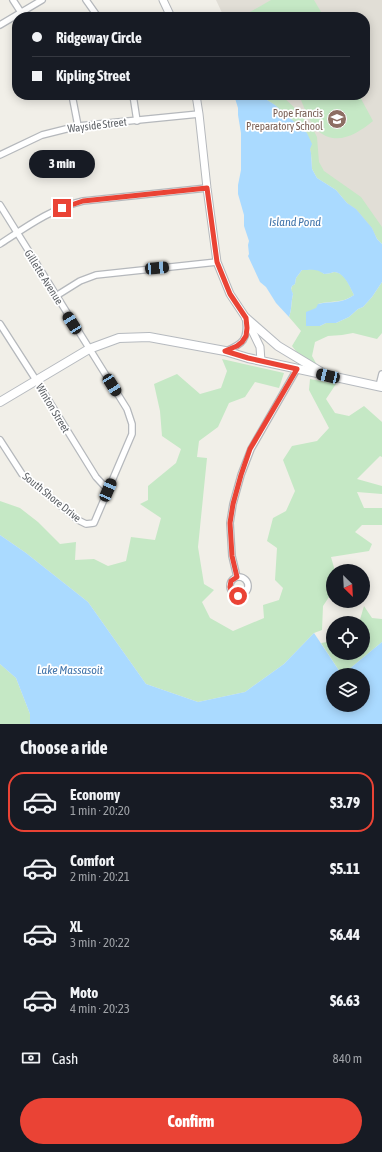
<!DOCTYPE html>
<html lang="en">
<head>
<meta charset="utf-8">
<style>
  body { margin:0; font-family:"Asap Condensed",sans-serif; background:#242831; color:#f1f3f6; height:100vh; display:flex; flex-direction:column; font-size:15px; white-space:nowrap }
  * { box-sizing:border-box; margin:0 }
  p { font-size:13px; color:#9ea1a6 }
  .icon { flex:none; width:22px; height:22px; fill:none; stroke:currentColor; stroke-width:2; stroke-linecap:round; stroke-linejoin:round }
  .map { position:relative; height:724px; overflow:hidden }
  .details { display:flex; flex-direction:column; background:#171b24; flex:1 }
  .details>* { flex:none }
  .hud { position:absolute; left:12px; top:12px; width:358px; height:88px; border-radius:16px; box-shadow:0 2px 10px #0003; display:grid; align-content:center; height:88px; padding:0 20px; background:#171b24 }
  .needle { width:26px; rotate:156deg }
  .controls { position:absolute; left:326px; top:564px; display:grid; gap:8px }
  .controls a { display:grid; place-items:center; width:44px; height:44px; border-radius:50%; background:#171b24; box-shadow:0 2px 10px #0003; font-size:20px }
  .end { position:absolute; width:18px; height:18px; margin:-9px; border:5px solid #ea4335; background:#fff; box-shadow:0 0 0 2px #fff }
  .from { border-radius:50% }
  .bubble { position:absolute; height:28px; border-radius:14px; background:#171b24; box-shadow:0 2px 10px #0003; font-size:13px; font-weight:800; line-height:28px; text-align:center }
  .car { position:absolute; width:12px; height:24px; margin:-12px -6px; border-radius:5px; box-shadow:0 0 3px 1px #0007; background:linear-gradient(#222 24%,#8ab4d8 0 40%,#222 0 76%,#8ab4d8 0 86%,#222 0) }
  .hud b { display:flex; align-items:center; gap:14px; height:38px; font-size:15px }
  .hud b+b { border-top:1px solid #363941 }
  .hud i { width:10px; height:10px; background:#f1f3f6 }
  ul { padding:0; list-style:none }
  li { display:flex; align-items:center; gap:12px; height:60px; margin:0 8px 6px; padding:0 12px; border:2px solid transparent; border-radius:16px }
  li div { flex:1 }
  li b { display:block; font-size:15px }
  li em { font-style:normal; font-weight:800 }
  li.current { border-color:#ea4335 }
  li>.icon { width:36px; height:36px; stroke-width:1.5 }
  h2 { padding:0 20px; font-size:18px; line-height:48px }
  .pay { display:flex; align-items:center; gap:10px; height:44px; padding:0 20px; font-size:15px }
  .pay p { margin-inline-start:auto }
  .cta { display:flex; gap:8px; margin-top:auto; padding:8px 20px }
  .cta a { flex:1; height:46px; border-radius:24px; background:#ea4335; color:#fff; font-size:16px; font-weight:800; line-height:46px; text-align:center }
  .map>svg:first-child { display:block }
</style>
</head>
<body>
<div class="map">
<svg width="382" height="724" viewBox="0 0 382 724">
  <rect width="100%" height="100%" fill="#f1efe8"/>
  <path fill="#e1ded6" d="M 216,0 L 382,0 L 382,243 L 347,203 L 275,105 L 259,95 L 365,95 L 365,17 L 224,17 Z"/>
  <g fill="#c5e8c5">
    <path d="M 271,0 L 314,0 L 324,17 L 241,17 Z"/>
    <path d="M 259,95 L 281,95 L 298,111 L 313,129 L 317,137 L 319,162 L 324,171 L 361,197 L 382,227 L 382,244 L 377,239 L 372,228 L 356,209 L 347,203 L 336,190 L 317,178 L 312,169 L 311,153 L 307,133 L 275,105 Z"/>
    <path d="M 310,95 L 359,95 L 373,121 C 356,135 334,148 315,128 C 309,120 305,110 301,100 Z"/>
    <path d="M 313,269 L 319,270 L 324,274 C 327,274 331,273 334,272 C 345,272 350,287 354,295 C 341,304 333,300 318,304 L 320,326 L 326,323 L 336,323 L 349,317 L 358,309 L 363,307 L 372,297 L 382,282 L 382,333 L 377,339 L 353,333 L 342,335 L 328,336 L 315,342 L 312,356 L 317,365 L 299,355 L 292,346 L 301,331 L 289,317 C 292,310 291,302 293,294 L 291,290 L 292,286 L 295,284 L 296,278 L 302,270 Z"/>
    <path d="M 222,359 L 284,373 L 279,388 L 255,382 L 245,397 L 229,403 L 218,427 L 199,441 L 197,457 L 207,458 L 198,547 L 204,584 L 214,590 L 202,602 L 210,618 L 233,631 L 264,618 L 263,605 L 279,600 L 283,588 L 275,580 L 277,548 L 267,541 L 273,518 L 286,511 L 295,491 L 283,460 L 292,446 L 317,441 L 329,428 L 309,390 L 310,379 L 336,384 L 326,399 L 335,413 L 349,416 L 364,406 L 382,422 L 382,457 L 380,456 L 357,479 L 382,486 L 382,494 L 357,492 L 364,508 L 382,508 L 382,525 L 362,525 L 355,532 L 372,544 L 369,551 L 331,557 L 335,571 L 333,571 L 333,591 L 323,606 L 322,630 L 314,633 L 284,664 L 245,692 L 198,702 L 146,684 L 88,602 L 26,553 L 0,535 L 0,501 L 20,508 L 38,522 L 60,544 L 76,542 L 75,560 L 94,559 L 108,566 L 126,561 L 131,537 L 155,540 L 161,518 L 140,504 L 148,500 L 148,486 L 176,463 L 181,449 L 162,436 L 160,411 L 154,384 L 177,374 L 200,394 L 221,388 L 227,371 Z"/>
    <path d="M 364,606 L 372,618 L 382,619 L 382,642 L 342,675 L 321,643 L 333,641 L 333,653 L 363,653 L 363,623 L 359,623 Z"/>
    <path d="M 0,664 L 16,678 L 30,714 L 30,724 L 0,724 Z"/>
  </g>
  <g fill="#aadaff">
    <path d="M 234,95 L 259,95 L 275,105 L 307,133 L 312,144 L 310,149 L 311,153 L 312,169 L 317,178 L 336,190 L 347,203 L 356,209 L 372,228 L 377,239 L 382,244 L 382,282 L 372,297 L 363,307 L 358,309 L 349,317 L 336,323 L 326,323 L 320,326 L 306,326 L 306,312 L 316,308 L 318,304 C 332,301 342,304 354,295 C 350,287 344,272 334,272 C 331,273 327,274 324,274 C 316,268 311,270 302,270 L 296,278 L 295,284 L 292,286 L 291,289 L 293,294 C 291,302 292,309 289,317 L 276,303 L 266,287 L 260,282 L 248,256 L 249,254 L 248,245 L 249,241 L 244,226 L 244,215 L 238,194 L 238,185 L 241,170 L 241,133 L 238,115 L 238,108 Z"/>
    <path d="M 0,535 L 26,553 L 88,602 L 146,684 L 198,702 L 245,692 L 284,664 L 314,633 L 342,675 L 333,675 L 333,705 L 363,705 L 363,675 L 342,675 L 382,642 L 382,724 L 30,724 L 30,714 L 16,678 L 0,664 Z"/>
  </g>
  <g fill="none" stroke-linecap="round" stroke-linejoin="round">
    <defs>
      <g id="minor">
        <path d="M 13,0 L 24,17"/>
        <path d="M 86,0 L 98,17"/>
        <path d="M 0,25 L 42,0"/>
        <path d="M 72,95 L 78,126"/>
        <path d="M 133,95 L 137,121"/>
        <path d="M 0,155 L 42,135 L 78,126 L 199,114"/>
        <path d="M 0,205 L 127,409 L 132,424 L 132,434 L 94,523 L 86,524 L 78,520 L 22,474 L 0,440"/>
        <path d="M 0,244 C 26,227 52,208 83,201 L 207,188"/>
        <path d="M 56,296 L 80,281 L 96,275 L 217,262"/>
        <path d="M 0,324 L 36,380 L 96,477 L 108,490"/>
        <path d="M 226,351 C 243,344 248,339 246,321"/>
        <path d="M 379,386 L 382,374"/>
        <circle cx="239" cy="586" r="9"/>
        <path d="M 237,577 L 232,556 L 230,523 L 233,504 L 241,475 L 251,449 L 297,369"/>
      </g>
      <g id="tertiary">
        <path d="M 163,0 L 171,17"/>
        <path d="M 196,95 L 199,114 L 207,188 L 217,262 L 230,294 L 246,318 L 260,347 L 261,361"/>
      </g>
      <g id="secondary">
        <path d="M 246,318 L 278,346 L 321,372"/>
        <path d="M 0,402 L 89,349 L 119,338 L 149,337 L 225,351 L 248,358 L 382,387"/>
      </g>
    </defs>
    <use href="#minor" stroke="#b5b8bc" stroke-width="8"/>
    <use href="#tertiary" stroke="#b5b8bc" stroke-width="9"/>
    <use href="#secondary" stroke="#b6babf" stroke-width="10"/>
    <use href="#minor" stroke="#fff" stroke-width="5.5"/>
    <use href="#tertiary" stroke="#fff" stroke-width="7"/>
    <use href="#secondary" stroke="#fff" stroke-width="8"/>
  </g>
  <g fill="none" stroke-linecap="round" stroke-linejoin="round">
    <path stroke="#ea4335" stroke-width="5" d="M 62,208 L 83,201 L 207,188 L 217,262 L 230,294 L 246,318 L 247,328 L 246,336 L 242,342 L 237,346 L 225,351 L 248,358 L 297,369 L 250,449 L 241,475 L 233,504 L 230,523 L 232,556 L 237,577 L 231,581 L 230,587 L 232,593 L 238,596"/>
  </g>
  <defs>
    <symbol id="school-disc" viewBox="-11 -11 22 22"><circle r="9.5" fill="#8d6e63" stroke="#fff"/><path d="M0-5L7-2L0 1L-7-2ZM-4 1L0 2.5L4 1V4Q0 6-4 4Z" fill="#fff"/></symbol>
  </defs>
  <g fill-rule="evenodd">
    <use href="#school-disc" x="326" y="108" width="22" height="22"/>
  </g>
  <g text-anchor="middle" dominant-baseline="central" stroke-width="3.5" stroke-linejoin="round" paint-order="stroke">
    <g font-size="11" fill="#785e54" stroke="#fff" text-anchor="end">
      <text x="323" y="113">Pope Francis<tspan x="323" dy="13">Preparatory School</tspan></text>
    </g>
    <g font-size="11" fill="#5f6368" stroke="#fff">
      <text transform="translate(97 125) rotate(-7)">Wayside Street</text>
      <text transform="translate(44 277) rotate(58)">Gillette Avenue</text>
      <text transform="translate(53 408) rotate(59)">Winton Street</text>
      <text transform="translate(52 497) rotate(39)">South Shore Drive</text>
    </g>
    <g font-size="12" font-style="italic" fill="#4174aa" stroke="#fff">
      <text x="295" y="222">Island Pond</text>
      <text x="70" y="670">Lake Massasoit</text>
    </g>
  </g>
</svg>
<div class="controls">
<a><svg class="needle" viewBox="-14 -14 28 28"><path d="M0-13l5 13h-10z" fill="#e53935"/><path d="M0 13l5-13h-10z" fill="#9ea1a6"/></svg></a>
<a><svg class="icon" aria-label="locate" viewBox="0 0 24 24"><circle cx="12" cy="12" r="6"/><path d="M12 2v4M12 18v4M2 12h4M18 12h4"/></svg></a>
<a><svg class="icon" aria-label="layers" viewBox="0 0 24 24"><path d="M12 4l9 5-9 5-9-5zM3 14l9 5 9-5"/></svg></a>
</div>
<i class="end from" style="left:238px;top:596px"></i>
<i class="end" style="left:62px;top:208px"></i>
<div class="bubble" style="left:29px;top:150px;width:66px">3 min</div>
<i class="car" style="left:157px;top:268px;rotate:85deg"></i>
<i class="car" style="left:72px;top:323px;rotate:328deg"></i>
<i class="car" style="left:328px;top:376px;rotate:283deg"></i>
<i class="car" style="left:112px;top:385px;rotate:148deg"></i>
<i class="car" style="left:108px;top:490px;rotate:23deg"></i>
<div class="hud">
<b><i class="from"></i>Ridgeway Circle</b>
<b><i></i>Kipling Street</b>
</div>
</div>
<section class="details">
<h2>Choose a ride</h2>
<ul>
<li class="current"><svg class="icon" aria-label="car" viewBox="0 0 24 24"><path d="M5 17H2v-5l4-1 3-4h7l3 4 3 1v5h-3M9 17h6M6 11h13"/><circle cx="7" cy="17" r="2"/><circle cx="17" cy="17" r="2"/></svg><div><b>Economy</b><p>1 min · 20:20</p></div><em>$3.79</em></li>
<li><svg class="icon" aria-label="car" viewBox="0 0 24 24"><path d="M5 17H2v-5l4-1 3-4h7l3 4 3 1v5h-3M9 17h6M6 11h13"/><circle cx="7" cy="17" r="2"/><circle cx="17" cy="17" r="2"/></svg><div><b>Comfort</b><p>2 min · 20:21</p></div><em>$5.11</em></li>
<li><svg class="icon" aria-label="car" viewBox="0 0 24 24"><path d="M5 17H2v-5l4-1 3-4h7l3 4 3 1v5h-3M9 17h6M6 11h13"/><circle cx="7" cy="17" r="2"/><circle cx="17" cy="17" r="2"/></svg><div><b>XL</b><p>3 min · 20:22</p></div><em>$6.44</em></li>
<li><svg class="icon" aria-label="car" viewBox="0 0 24 24"><path d="M5 17H2v-5l4-1 3-4h7l3 4 3 1v5h-3M9 17h6M6 11h13"/><circle cx="7" cy="17" r="2"/><circle cx="17" cy="17" r="2"/></svg><div><b>Moto</b><p>4 min · 20:23</p></div><em>$6.63</em></li>
</ul>
<div class="pay"><svg class="icon" aria-label="cash" viewBox="0 0 24 24"><path d="M3 7h18v10H3z"/><circle cx="12" cy="12" r="2"/></svg>Cash<p>840 m</p></div>
<div class="cta"><a>Confirm</a></div>
</section>
</body>
</html>
